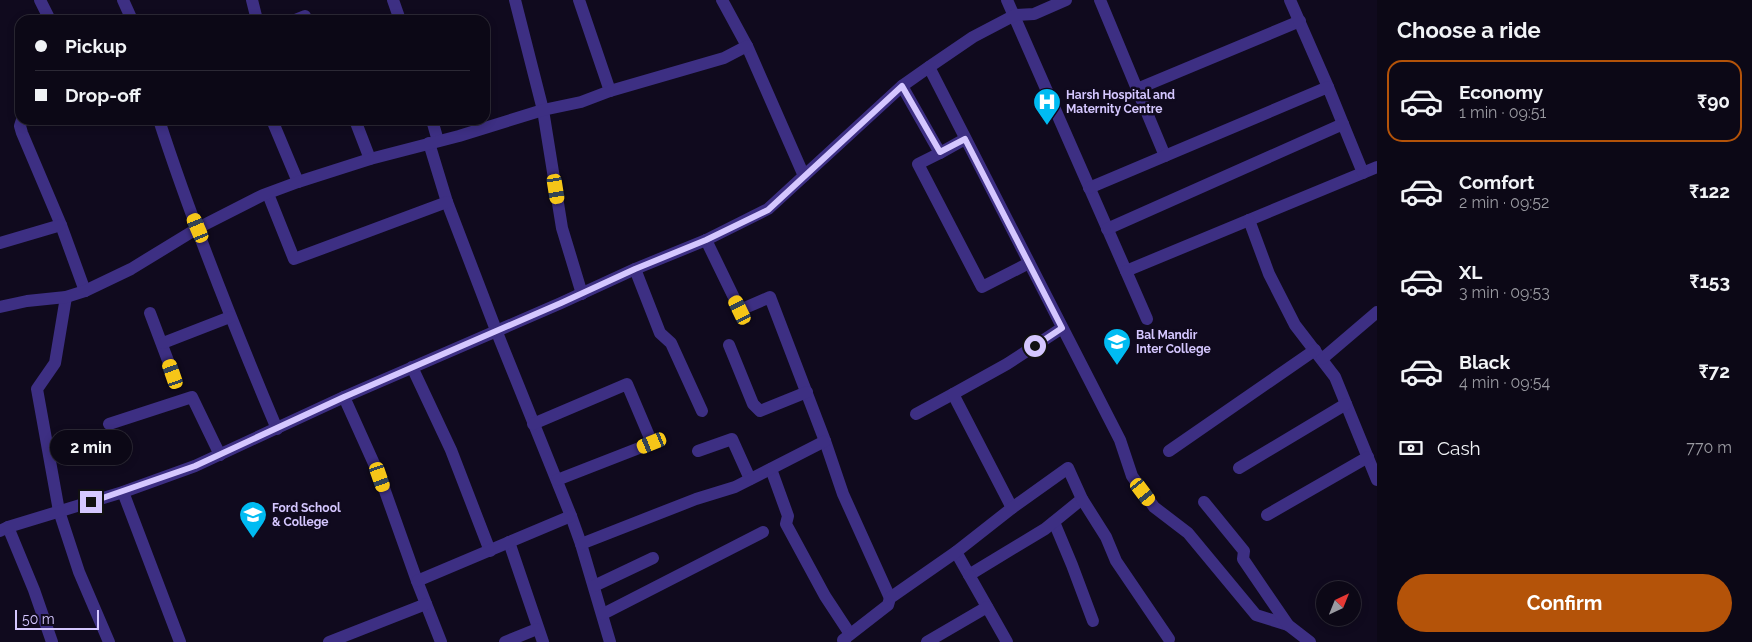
<!DOCTYPE html>
<html lang="en">
<head>
<meta charset="utf-8">
<style>
  body { margin:0; font-family:Raleway,sans-serif; background:#15111f; color:#f1f3f6; height:100vh; display:flex; flex-direction:column; font-size:19px; white-space:nowrap }
  * { box-sizing:border-box; margin:0 }
  p { font-size:16px; color:#9a9aa1 }
  .icon { flex:none; width:28px; height:28px; fill:none; stroke:currentColor; stroke-width:2; stroke-linecap:round; stroke-linejoin:round }
  .map { position:relative; flex:1; overflow:hidden }
  .drawer { display:flex; flex-direction:column; background:#0c0816; width:375px }
  .drawer>* { flex:none }
  .hud { position:absolute; left:15px; top:15px; width:475px; height:110px; border-radius:15px; box-shadow:0 2px 8px #0003,0 0 0 1px #2c2935; display:grid; align-content:center; height:110px; padding:0 20px; background:#0c0816 }
  .needle { width:32px; rotate:43deg }
  .buttons { position:absolute; left:1316px; top:581px; display:grid; gap:10px }
  .buttons a { display:grid; place-items:center; width:45px; height:45px; border-radius:50%; background:#0c0816; box-shadow:0 2px 8px #0003,0 0 0 1px #2c2935; font-size:25px }
  .scale { position:absolute; left:15px; bottom:12px; width:84px; box-sizing:border-box; padding-left:5px; border:2px solid #d5c7ff; border-top:0; font-size:14px; line-height:18px; white-space:nowrap; color:#d5c7ff; -webkit-text-stroke:4px #100a1e; paint-order:stroke }
  .end { position:absolute; width:22px; height:22px; margin:-11px; border:6px solid #d5c7ff; background:#111; box-shadow:0 0 0 2px #111 }
  .from { border-radius:50% }
  .bubble { position:absolute; height:35px; border-radius:18px; background:#0c0816; box-shadow:0 2px 8px #0003,0 0 0 1px #2c2935; font-size:16px; font-weight:700; line-height:35px; text-align:center }
  .car { position:absolute; width:15px; height:30px; margin:-15px -8px; border-radius:6px; box-shadow:0 0 4px 1px #0007; background:linear-gradient(#f5c518 24%,#345 0 40%,#f5c518 0 76%,#345 0 86%,#f5c518 0) }
  .hud b { display:flex; align-items:center; gap:18px; height:48px; font-size:19px }
  .hud b+b { border-top:1px solid #2c2935 }
  .hud i { width:12px; height:12px; background:#f1f3f6 }
  ul { padding:0; list-style:none }
  li { display:flex; align-items:center; gap:15px; height:82px; margin:0 10px 8px; padding:0 10px; border:2px solid transparent; border-radius:15px }
  li div { flex:1 }
  li b { display:block; font-size:19px }
  li em { font-style:normal; font-weight:700 }
  li.current { border-color:#b45309 }
  li>.icon { width:45px; height:45px; stroke-width:1.5 }
  h2 { padding:0 20px; font-size:22px; line-height:60px }
  .pay { display:flex; align-items:center; gap:12px; height:55px; padding:0 20px; font-size:19px }
  .pay p { margin-inline-start:auto }
  .cta { display:flex; gap:10px; margin-top:auto; padding:10px 20px }
  .cta a { flex:1; height:58px; border-radius:30px; background:#b45309; color:#fff; font-size:20px; font-weight:700; line-height:58px; text-align:center }
  main { display:flex; flex:1; min-height:0 }
  .map>svg:first-child { display:block }
</style>
</head>
<body>
<main>
<div class="map">
<svg width="1377" height="642" viewBox="0 0 1377 642">
  <rect width="100%" height="100%" fill="#100a1e"/>
  <g fill="none" stroke-linecap="round" stroke-linejoin="round">
    <g stroke="#3d2f83" stroke-width="12">
      <path d="M 40,0 L 50,20"/>
      <path d="M 123,0 L 132,20"/>
      <path d="M 252,0 L 257,20"/>
      <path d="M 393,0 L 400,20"/>
      <path d="M 515,0 L 543,110 L 562,228 L 582,294"/>
      <path d="M 579,0 L 610,91"/>
      <path d="M 722,0 L 747,46 L 804,176"/>
      <path d="M 1007,0 L 1126,271 L 1377,167"/>
      <path d="M 1100,0 L 1137,89 L 1300,21"/>
      <path d="M 1290,0 L 1328,87"/>
      <path d="M 295,20 L 305,16"/>
      <path d="M 929,67 L 1120,440 L 1132,476 L 1154,507 L 1188,533 L 1256,615 L 1288,625"/>
      <path d="M 902,86 L 940,153 L 918,164 L 982,287 L 1029,263"/>
      <path d="M 1137,89 L 1165,156"/>
      <path d="M 22,120 L 20,126 L 22,133 L 61,225 L 85,291"/>
      <path d="M 159,120 C 193,225 234,327 277,429"/>
      <path d="M 272,120 L 298,182"/>
      <path d="M 355,120 L 370,159"/>
      <path d="M 432,120 L 438,141"/>
      <path d="M 429,143 L 447,202 L 496,330 L 571,516 L 581,544 L 610,642"/>
      <path d="M 940,153 L 965,139"/>
      <path d="M 1089,188 L 1328,87 L 1343,124"/>
      <path d="M 268,194 L 294,259 L 447,202"/>
      <path d="M 1249,220 L 1269,274 L 1295,325 L 1335,377 L 1377,480"/>
      <path d="M 1107,229 L 1343,124 L 1363,173"/>
      <path d="M 706,240 L 740,310 L 770,297 L 825,441 L 843,494 L 890,598"/>
      <path d="M 0,243 L 61,225"/>
      <path d="M 635,269 L 660,333 L 671,343 L 702,411"/>
      <path d="M 1126,271 L 1147,319"/>
      <path d="M 66,297 L 55,363 L 37,389 L 59,511 L 79,572 L 109,642"/>
      <path d="M 0,307 L 27,301 L 66,297 L 85,291 L 131,269 L 198,228 L 263,195 L 298,182 L 370,159 L 459,136 L 543,110 L 581,102 L 610,91 L 724,58 L 747,46"/>
      <path d="M 150,313 L 173,374"/>
      <path d="M 163,343 L 230,317"/>
      <path d="M 729,345 L 753,404 L 760,411 L 807,392"/>
      <path d="M 1322,359 L 1377,312"/>
      <path d="M 412,367 L 451,450 L 490,551"/>
      <path d="M 344,397 L 380,477 L 417,581 L 441,642"/>
      <path d="M 916,414 L 953,394"/>
      <path d="M 109,424 L 192,397 L 220,455"/>
      <path d="M 533,424 L 627,384 L 652,443 L 557,480"/>
      <path d="M 698,451 L 732,439 L 750,479"/>
      <path d="M 1169,451 L 1315,350"/>
      <path d="M 1239,468 L 1346,404"/>
      <path d="M 771,469 L 788,516 L 786,524 L 825,596 L 850,634"/>
      <path d="M 123,492 L 180,642"/>
      <path d="M 1204,502 L 1244,551 L 1243,559 L 1288,625 L 1310,642"/>
      <path d="M 1012,508 L 953,394 L 1007,364 L 1062,328"/>
      <path d="M 1267,515 L 1368,457"/>
      <path d="M 1054,522 L 1072,565 L 1093,621"/>
      <path d="M 8,527 L 34,590 L 52,642"/>
      <path d="M 0,531 L 8,527 L 123,492 L 195,466 L 344,397 L 561,303 L 635,269 L 706,240 L 768,209 L 902,86 L 929,67 L 973,37 L 1015,15 L 1034,14 L 1066,0"/>
      <path d="M 509,542 L 543,642"/>
      <path d="M 581,544 L 696,499 L 735,487 L 825,441"/>
      <path d="M 956,552 L 969,575 L 1045,529 L 1082,499"/>
      <path d="M 969,575 L 1007,642"/>
      <path d="M 417,581 L 571,516"/>
      <path d="M 594,586 L 653,558"/>
      <path d="M 603,614 L 763,532"/>
      <path d="M 329,642 L 426,604"/>
      <path d="M 505,642 L 537,629"/>
      <path d="M 845,642 L 843,640 L 888,605 L 890,598 L 956,552 L 1012,508 L 1068,468 L 1082,499 L 1106,537 L 1116,561 L 1169,639"/>
      <path d="M 927,642 L 987,607"/>
    </g>
  </g>
  <g fill="none" stroke-linecap="round" stroke-linejoin="round">
    <path stroke="#d5c7ff" stroke-width="6" d="M 91,502 L 195,466 L 344,397 L 561,303 L 635,269 L 706,240 L 768,210 L 902,86 L 940,152 L 965,139 L 1062,328 L 1035,346"/>
  </g>
  <defs>
    <symbol id="hospital-pin" viewBox="-11 -11 22 30"><path d="M0 17L-7.5 6A9.5 9.5 0 1 1 7.5 6Z" fill="#00bbf2" stroke="#100a1e"/><path d="M-5-5h3v3.5h4V-5h3V5h-3V1.5h-4V5h-3Z" fill="#fff"/></symbol>
    <symbol id="school-pin" viewBox="-11 -11 22 30"><path d="M0 17L-7.5 6A9.5 9.5 0 1 1 7.5 6Z" fill="#00bbf2" stroke="#100a1e"/><path d="M0-5L7-2L0 1L-7-2ZM-4 1L0 2.5L4 1V4Q0 6-4 4Z" fill="#fff"/></symbol>
  </defs>
  <g fill-rule="evenodd">
    <use href="#hospital-pin" x="1031" y="86" width="32" height="43"/>
    <use href="#school-pin" x="1101" y="326" width="32" height="43"/>
    <use href="#school-pin" x="237" y="499" width="32" height="43"/>
  </g>
  <g text-anchor="middle" dominant-baseline="central" stroke-width="5" stroke-linejoin="round" paint-order="stroke">
    <g font-size="12" font-weight="bold" fill="#d5c7ff" stroke="#100a1e" text-anchor="start">
      <text x="1066" y="95">Harsh Hospital and<tspan x="1066" dy="14">Maternity Centre</tspan></text>
      <text x="1136" y="335">Bal Mandir<tspan x="1136" dy="14">Inter College</tspan></text>
      <text x="272" y="508">Ford School<tspan x="272" dy="14">&amp; College</tspan></text>
    </g>
  </g>
</svg>
<div class="buttons">
<a><svg class="needle" viewBox="-14 -14 28 28"><path d="M0-13l5 13h-10z" fill="#e53935"/><path d="M0 13l5-13h-10z" fill="#9a9aa1"/></svg></a>
</div>
<div class="scale">50 m</div>
<i class="end from" style="left:1035px;top:346px"></i>
<i class="end" style="left:91px;top:502px"></i>
<div class="bubble" style="left:50px;top:430px;width:82px">2 min</div>
<i class="car" style="left:556px;top:189px;rotate:171deg"></i>
<i class="car" style="left:198px;top:228px;rotate:337deg"></i>
<i class="car" style="left:740px;top:310px;rotate:334deg"></i>
<i class="car" style="left:173px;top:374px;rotate:341deg"></i>
<i class="car" style="left:652px;top:443px;rotate:248deg"></i>
<i class="car" style="left:380px;top:477px;rotate:161deg"></i>
<i class="car" style="left:1143px;top:492px;rotate:143deg"></i>
<div class="hud">
<b><i class="from"></i>Pickup</b>
<b><i></i>Drop-off</b>
</div>
</div>
<section class="drawer">
<h2>Choose a ride</h2>
<ul>
<li class="current"><svg class="icon" aria-label="car" viewBox="0 0 24 24"><path d="M5 17H2v-5l4-1 3-4h7l3 4 3 1v5h-3M9 17h6M6 11h13"/><circle cx="7" cy="17" r="2"/><circle cx="17" cy="17" r="2"/></svg><div><b>Economy</b><p>1 min · 09:51</p></div><em>₹90</em></li>
<li><svg class="icon" aria-label="car" viewBox="0 0 24 24"><path d="M5 17H2v-5l4-1 3-4h7l3 4 3 1v5h-3M9 17h6M6 11h13"/><circle cx="7" cy="17" r="2"/><circle cx="17" cy="17" r="2"/></svg><div><b>Comfort</b><p>2 min · 09:52</p></div><em>₹122</em></li>
<li><svg class="icon" aria-label="car" viewBox="0 0 24 24"><path d="M5 17H2v-5l4-1 3-4h7l3 4 3 1v5h-3M9 17h6M6 11h13"/><circle cx="7" cy="17" r="2"/><circle cx="17" cy="17" r="2"/></svg><div><b>XL</b><p>3 min · 09:53</p></div><em>₹153</em></li>
<li><svg class="icon" aria-label="car" viewBox="0 0 24 24"><path d="M5 17H2v-5l4-1 3-4h7l3 4 3 1v5h-3M9 17h6M6 11h13"/><circle cx="7" cy="17" r="2"/><circle cx="17" cy="17" r="2"/></svg><div><b>Black</b><p>4 min · 09:54</p></div><em>₹72</em></li>
</ul>
<div class="pay"><svg class="icon" aria-label="cash" viewBox="0 0 24 24"><path d="M3 7h18v10H3z"/><circle cx="12" cy="12" r="2"/></svg>Cash<p>770 m</p></div>
<div class="cta"><a>Confirm</a></div>
</section>
</main>
</body>
</html>
